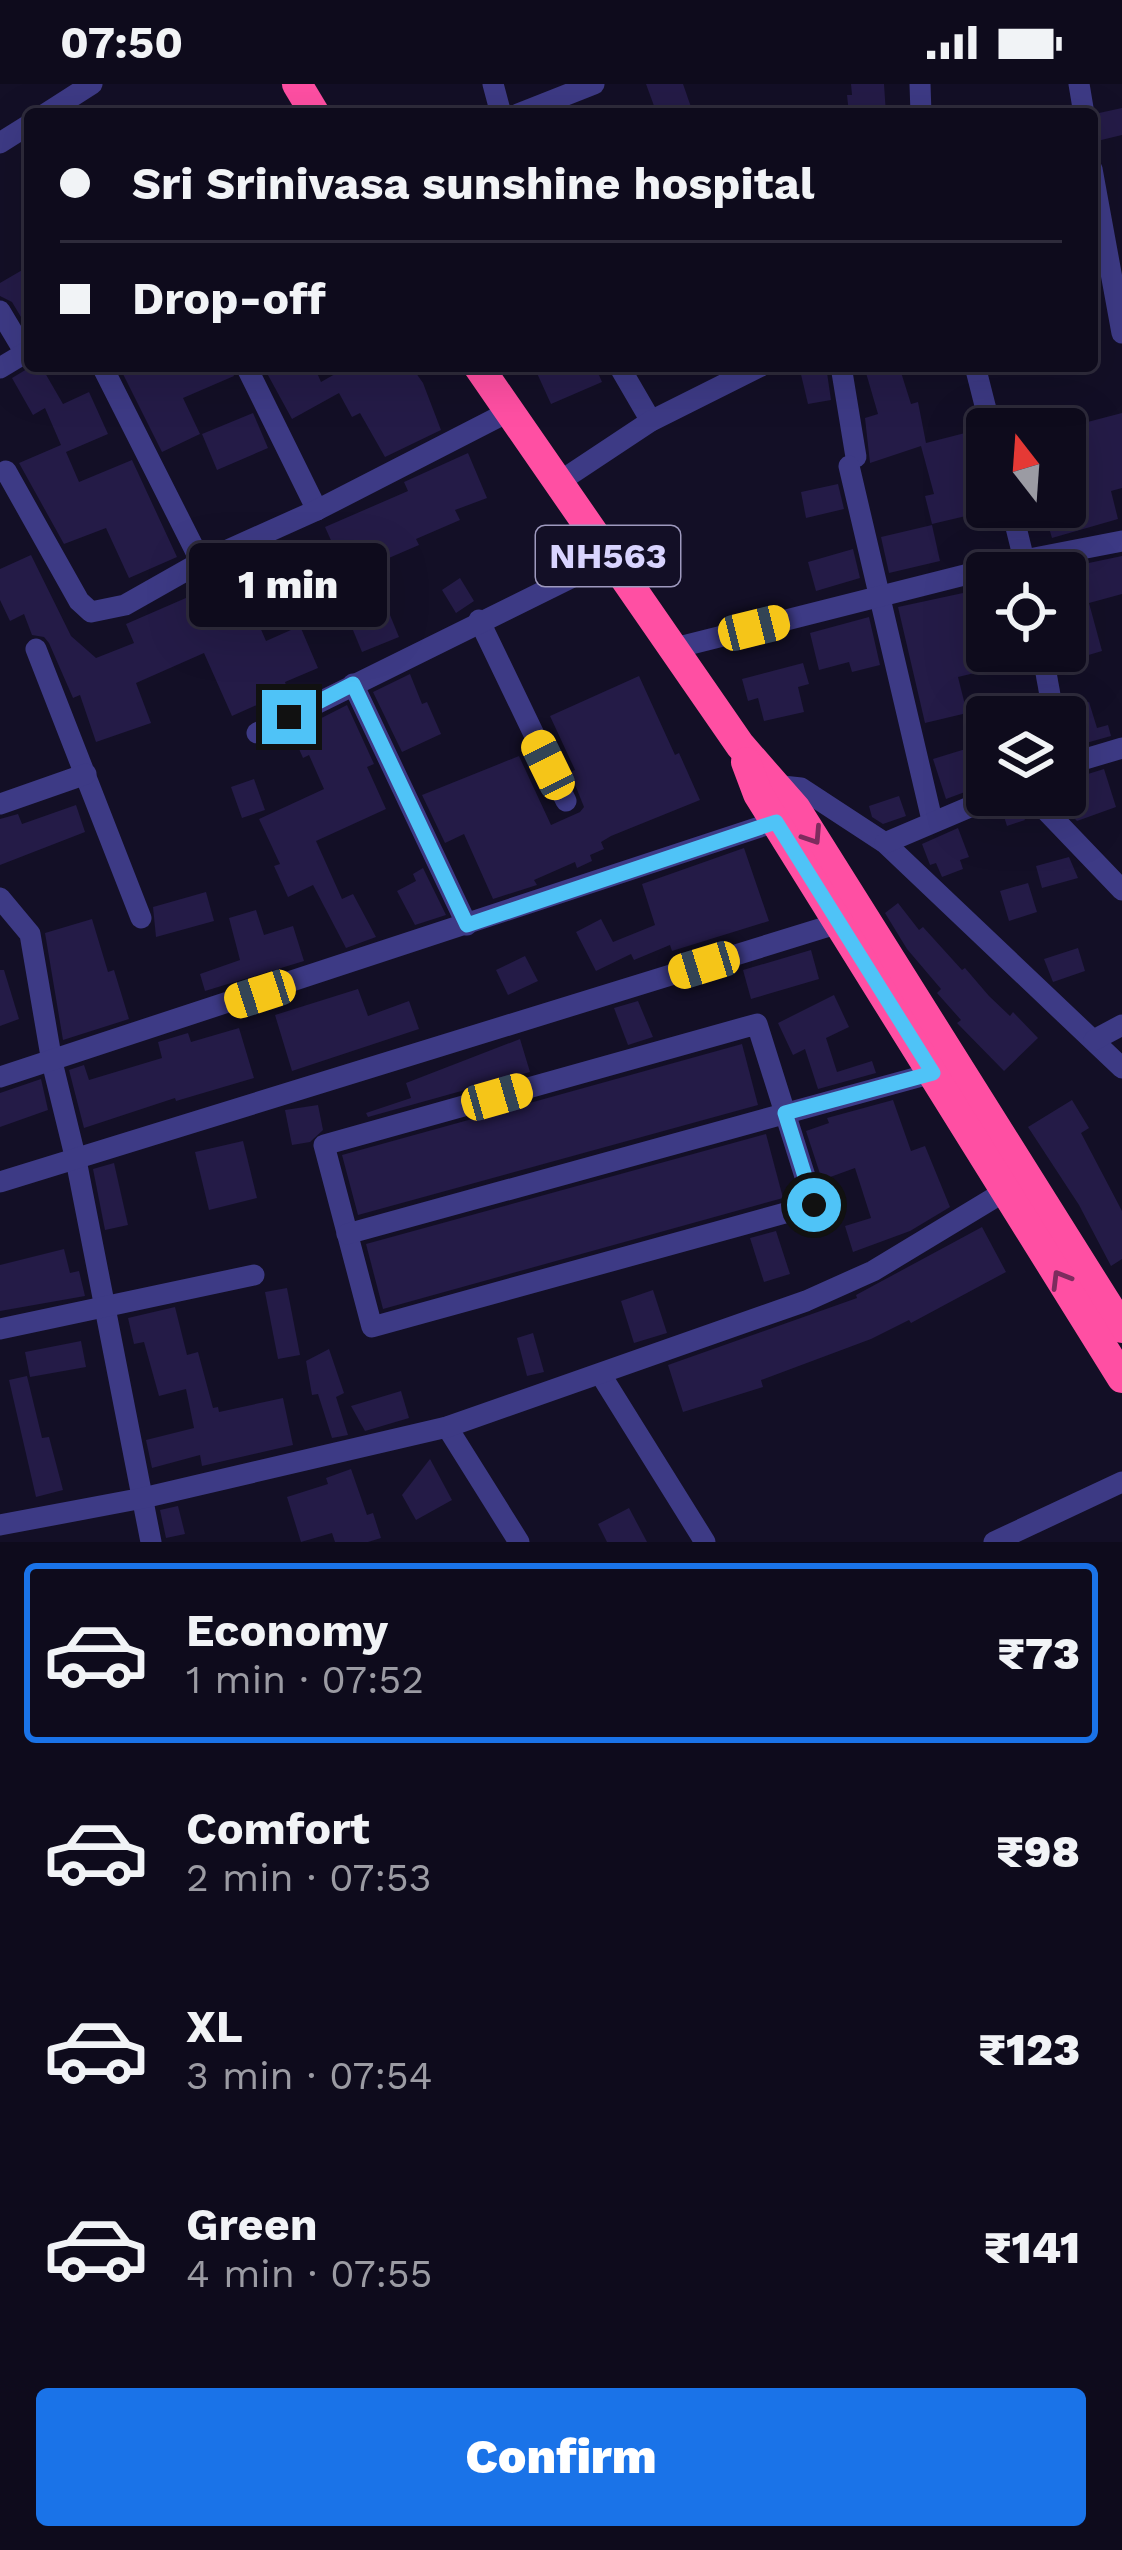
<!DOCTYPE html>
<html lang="en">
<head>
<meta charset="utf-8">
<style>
  body { margin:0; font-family:"Work Sans",sans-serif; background:#1c1929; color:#f1f3f6; height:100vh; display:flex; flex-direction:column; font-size:45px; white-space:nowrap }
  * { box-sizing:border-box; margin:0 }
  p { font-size:39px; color:#9b9ba3 }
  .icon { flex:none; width:66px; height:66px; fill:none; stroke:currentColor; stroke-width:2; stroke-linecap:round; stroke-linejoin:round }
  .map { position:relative; height:1458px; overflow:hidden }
  .side { display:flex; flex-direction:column; background:#0e0b1c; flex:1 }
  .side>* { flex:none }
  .banner { position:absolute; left:24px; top:24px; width:1074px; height:264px; border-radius:12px; box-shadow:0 12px 48px #0002,0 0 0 3px #2e2b3b; display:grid; align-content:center; height:264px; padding:0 36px; background:#0e0b1c }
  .needle { width:78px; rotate:343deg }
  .controls { position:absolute; left:966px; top:324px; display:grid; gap:24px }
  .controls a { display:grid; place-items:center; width:120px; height:120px; border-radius:12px; background:#0e0b1c; box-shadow:0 12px 48px #0002,0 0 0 3px #2e2b3b; font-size:60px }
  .end { position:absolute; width:54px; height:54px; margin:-27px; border:15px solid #4fc3f7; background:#111; box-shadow:0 0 0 6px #111 }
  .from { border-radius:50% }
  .bubble { position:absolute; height:84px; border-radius:12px; background:#0e0b1c; box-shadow:0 12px 48px #0002,0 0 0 3px #2e2b3b; font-size:39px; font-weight:800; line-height:84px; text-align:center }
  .car { position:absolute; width:36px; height:72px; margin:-36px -18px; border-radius:15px; box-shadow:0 0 9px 3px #0007; background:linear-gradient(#f5c518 24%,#345 0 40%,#f5c518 0 76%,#345 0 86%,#f5c518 0) }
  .banner b { display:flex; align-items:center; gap:42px; height:114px; font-size:45px }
  .banner b+b { border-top:3px solid #2e2b3b }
  .banner i { width:30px; height:30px; background:#f1f3f6 }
  ul { padding:21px 0 0; list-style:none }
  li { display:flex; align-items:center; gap:36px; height:180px; margin:0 24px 18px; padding:0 12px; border:6px solid transparent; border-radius:12px }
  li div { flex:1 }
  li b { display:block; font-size:45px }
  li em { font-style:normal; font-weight:800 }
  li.active { border-color:#1a73e8 }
  li>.icon { width:108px; height:108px; stroke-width:1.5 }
  .primary-button { display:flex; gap:24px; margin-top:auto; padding:24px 36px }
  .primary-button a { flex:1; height:138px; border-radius:12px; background:#1a73e8; color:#fff; font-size:48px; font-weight:800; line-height:138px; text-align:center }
  .status { display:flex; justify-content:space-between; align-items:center; height:84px; padding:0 60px; background:#0e0b1c; direction:ltr }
  .status svg { height:33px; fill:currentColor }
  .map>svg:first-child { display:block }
</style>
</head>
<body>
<div class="status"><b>07:50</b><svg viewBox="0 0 49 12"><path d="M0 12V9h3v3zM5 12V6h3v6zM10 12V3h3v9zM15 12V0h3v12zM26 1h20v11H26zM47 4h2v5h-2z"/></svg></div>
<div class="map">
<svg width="1122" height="1458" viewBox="0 0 1122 1458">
  <rect width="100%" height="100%" fill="#130f26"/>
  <g fill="#241b47">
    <path d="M 646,0 L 683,0 L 691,23 L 673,30 L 657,30 Z"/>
    <path d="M 851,0 L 884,0 L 886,30 L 849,30 L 847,11 L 852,11 Z"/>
    <path d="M 1122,24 L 1122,51 L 1097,57 L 1093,42 L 1099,29 Z"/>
    <path d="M 24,185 L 30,195 L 30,248 L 12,218 L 0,212 L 0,199 Z"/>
    <path d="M 32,282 L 41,282 L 63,320 L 89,308 L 108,350 L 66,368 L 79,398 L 132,376 L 177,473 L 129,494 L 106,444 L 64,460 L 19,379 L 61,361 L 45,324 L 33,331 L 12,294 Z"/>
    <path d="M 119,282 L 231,282 L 234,292 L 183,314 L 200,350 L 162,368 Z"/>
    <path d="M 263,282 L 314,282 L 321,298 L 349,282 L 411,282 L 423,299 L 441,346 L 385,373 L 360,329 L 352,333 L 339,309 L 292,335 Z"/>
    <path d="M 548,282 L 595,282 L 602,298 L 551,320 L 536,287 Z"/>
    <path d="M 799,282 L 826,282 L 831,316 L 808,320 Z"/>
    <path d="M 864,282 L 899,282 L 911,320 L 918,318 L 926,359 L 965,349 L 987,427 L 932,440 L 925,412 L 934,410 L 921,362 L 870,379 L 865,334 L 878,330 Z"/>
    <path d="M 253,329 L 268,364 L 217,386 L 202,350 Z"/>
    <path d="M 1122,329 L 1122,404 L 1111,407 L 1118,435 L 1052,454 L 1043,423 L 1065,423 L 1065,416 L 1081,411 L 1072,342 Z"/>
    <path d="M 468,369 L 487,414 L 455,426 L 460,436 L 416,455 L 419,461 L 347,492 L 325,443 L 408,407 L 404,398 Z"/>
    <path d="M 838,400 L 844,425 L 806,434 L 801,408 Z"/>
    <path d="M 932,441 L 940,477 L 889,489 L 881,453 Z"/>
    <path d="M 853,465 L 860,494 L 816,507 L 808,478 Z"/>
    <path d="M 31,471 L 71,552 L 96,574 L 134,559 L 126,540 L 225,497 L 220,487 L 254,472 L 273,516 L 252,525 L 266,557 L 300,542 L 318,584 L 285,598 L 288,607 L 232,632 L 204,569 L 136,599 L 151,639 L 96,658 L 80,611 L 73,614 L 49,559 L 44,553 L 32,551 L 24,530 L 10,537 L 0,516 L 0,485 Z"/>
    <path d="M 1122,472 L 1122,510 L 1089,519 L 1102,567 L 1065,578 L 1065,484 Z"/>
    <path d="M 460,494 L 474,517 L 456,529 L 442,506 Z"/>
    <path d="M 977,506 L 987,567 L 1027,567 L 1028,576 L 958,593 L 967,629 L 925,639 L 898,523 Z"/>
    <path d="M 385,519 L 399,553 L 362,568 L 348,534 Z"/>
    <path d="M 869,533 L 880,581 L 852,588 L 849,578 L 819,586 L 810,549 Z"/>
    <path d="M 803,579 L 809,600 L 798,603 L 804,628 L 764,637 L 758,614 L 748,617 L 742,595 Z"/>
    <path d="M 410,590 L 422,620 L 427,618 L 441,650 L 402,668 L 373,608 Z"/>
    <path d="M 639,592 L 675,671 L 679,669 L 700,716 L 611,752 L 601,758 L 604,765 L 590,771 L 592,777 L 577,784 L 575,778 L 534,796 L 537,801 L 493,815 L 464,750 L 445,759 L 422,711 L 519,672 L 551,741 L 580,728 L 584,723 L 570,688 L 575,686 L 550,632 Z"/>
    <path d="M 1089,618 L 1097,644 L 1108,641 L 1111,652 L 1068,664 L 1065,652 L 1068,624 Z"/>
    <path d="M 347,621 L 374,680 L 367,683 L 386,725 L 316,757 L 342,815 L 353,810 L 376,853 L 346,864 L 313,801 L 288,813 L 274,782 L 280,780 L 259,735 L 324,705 L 309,671 L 303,674 L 292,649 Z"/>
    <path d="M 972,663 L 984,701 L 946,715 L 933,675 Z"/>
    <path d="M 1104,685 L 1116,723 L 1077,737 L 1052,711 L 1065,711 L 1065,697 Z"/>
    <path d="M 254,695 L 265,726 L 242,734 L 231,703 Z"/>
    <path d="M 1013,711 L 1025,736 L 1007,742 L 1002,726 L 1009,721 Z"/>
    <path d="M 899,712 L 906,732 L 883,740 L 872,733 L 869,722 Z"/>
    <path d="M 76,721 L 85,748 L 0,781 L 0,735 L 18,730 L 22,740 Z"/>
    <path d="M 958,744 L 969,773 L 960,776 L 963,785 L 942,793 L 936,779 L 930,781 L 922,760 Z"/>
    <path d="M 744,764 L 769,837 L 672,867 L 670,861 L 634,876 L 631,870 L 596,887 L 576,848 L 601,835 L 613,858 L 655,841 L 642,800 Z"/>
    <path d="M 1069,773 L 1078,794 L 1042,804 L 1036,782 Z"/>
    <path d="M 423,784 L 446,831 L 415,841 L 397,807 L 416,797 L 413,790 Z"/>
    <path d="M 1028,799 L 1037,828 L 1009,837 L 1000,807 Z"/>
    <path d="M 206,808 L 214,837 L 156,853 L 153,823 Z"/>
    <path d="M 898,819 L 919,846 L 923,843 L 962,886 L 965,884 L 989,912 L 1010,932 L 1013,928 L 1038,954 L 1004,987 L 957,939 L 961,936 L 937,909 L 941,905 L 907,865 L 885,829 Z"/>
    <path d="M 256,826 L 264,851 L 293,842 L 304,877 L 205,907 L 200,890 L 240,876 L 229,834 Z"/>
    <path d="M 92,835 L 108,888 L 114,886 L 129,935 L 63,956 L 45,849 Z"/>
    <path d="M 1078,864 L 1085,887 L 1053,898 L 1044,875 Z"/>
    <path d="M 811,866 L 819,895 L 751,915 L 743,886 Z"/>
    <path d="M 525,872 L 538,897 L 508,911 L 496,886 Z"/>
    <path d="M 0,886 L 4,886 L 19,935 L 0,942 Z"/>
    <path d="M 358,905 L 368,932 L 409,917 L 419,945 L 292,987 L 275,931 Z"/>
    <path d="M 834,911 L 849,943 L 826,954 L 837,988 L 872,977 L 876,989 L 818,1005 L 805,965 L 793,971 L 778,939 Z"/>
    <path d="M 638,917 L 653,953 L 628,961 L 614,924 Z"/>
    <path d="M 239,944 L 254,994 L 176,1017 L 175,1014 L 84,1044 L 69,986 L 84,981 L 89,996 L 162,974 L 158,958 L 188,949 L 191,958 Z"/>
    <path d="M 520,955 L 530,988 L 368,1033 L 366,1029 L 411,1014 L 406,999 Z"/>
    <path d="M 742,960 L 758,1021 L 358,1131 L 342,1071 Z"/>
    <path d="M 41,995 L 48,1026 L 0,1043 L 0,1009 Z"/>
    <path d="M 893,1016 L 911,1067 L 925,1062 L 950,1123 L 910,1147 L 853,1168 L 845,1142 L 871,1134 L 855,1084 L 822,1096 L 806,1047 L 829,1039 L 827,1034 Z"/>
    <path d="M 1072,1016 L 1089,1044 L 1081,1049 L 1122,1127 L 1122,1175 L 1111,1182 L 1079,1121 L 1028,1043 Z"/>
    <path d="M 318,1021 L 323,1046 L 310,1058 L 292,1061 L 285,1026 Z"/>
    <path d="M 766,1050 L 783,1114 L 383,1225 L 366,1160 Z"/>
    <path d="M 243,1057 L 257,1114 L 209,1126 L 195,1068 Z"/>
    <path d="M 114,1079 L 128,1141 L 105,1146 L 93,1085 Z"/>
    <path d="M 982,1143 L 1006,1188 L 911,1239 L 909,1236 L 871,1255 L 761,1296 L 763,1303 L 683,1328 L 668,1281 L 857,1214 L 856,1211 Z"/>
    <path d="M 776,1147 L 790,1190 L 764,1198 L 750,1154 Z"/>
    <path d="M 64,1165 L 70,1189 L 79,1187 L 85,1212 L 0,1227 L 0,1181 Z"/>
    <path d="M 287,1204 L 300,1271 L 278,1275 L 265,1208 Z"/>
    <path d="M 653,1206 L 667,1249 L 634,1259 L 621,1217 Z"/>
    <path d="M 175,1223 L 187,1271 L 198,1268 L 213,1324 L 218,1323 L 219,1328 L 283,1314 L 293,1361 L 202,1382 L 200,1371 L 152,1384 L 146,1356 L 194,1344 L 186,1305 L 159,1312 L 144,1258 L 134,1260 L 128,1234 Z"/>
    <path d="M 533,1249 L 544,1288 L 527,1292 L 517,1254 Z"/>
    <path d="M 81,1257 L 86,1283 L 30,1293 L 25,1268 Z"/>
    <path d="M 329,1265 L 344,1309 L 336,1313 L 348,1351 L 332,1354 L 318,1310 L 312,1311 L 306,1277 Z"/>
    <path d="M 27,1292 L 42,1354 L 49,1353 L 63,1406 L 36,1413 L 9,1296 Z"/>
    <path d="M 401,1307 L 409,1334 L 365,1347 L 351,1322 Z"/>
    <path d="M 430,1375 L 452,1416 L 416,1436 L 402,1411 Z"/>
    <path d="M 351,1385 L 367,1431 L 373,1429 L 381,1454 L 368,1458 L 335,1458 L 332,1449 L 301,1458 L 287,1413 L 328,1400 L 326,1394 Z"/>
    <path d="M 178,1422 L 185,1450 L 166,1454 L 160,1426 Z"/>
    <path d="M 629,1424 L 647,1458 L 607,1458 L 598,1440 Z"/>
  </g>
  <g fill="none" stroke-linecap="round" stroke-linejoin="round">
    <g stroke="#3d3a85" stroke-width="21">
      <path d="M 493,0 L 501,30"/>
      <path d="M 920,0 L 921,30"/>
      <path d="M 1079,0 L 1084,30"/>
      <path d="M 45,30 L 92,0"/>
      <path d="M 518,30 L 594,0"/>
      <path d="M 0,59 L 30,40"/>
      <path d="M 1092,85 L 1122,249"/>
      <path d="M 0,227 L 25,269"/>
      <path d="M 102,282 L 201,478"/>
      <path d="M 246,282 L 317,426"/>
      <path d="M 619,282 L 651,337"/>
      <path d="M 841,282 L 856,373"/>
      <path d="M 975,282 L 991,345"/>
      <path d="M 0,284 L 30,266"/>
      <path d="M 849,382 L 932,736"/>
      <path d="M 6,387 L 79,517 L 91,528 L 125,521 L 201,478 L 317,426 L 508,328"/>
      <path d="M 556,400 L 651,337 L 761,282"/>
      <path d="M 1011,423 L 1027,488"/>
      <path d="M 479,536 L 566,717"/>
      <path d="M 36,565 L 141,834"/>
      <path d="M 671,565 L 1024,476 L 1122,457"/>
      <path d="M 1042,567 L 1054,633"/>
      <path d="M 353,600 L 467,841"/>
      <path d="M 257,649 L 609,475"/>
      <path d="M 1065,681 L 1122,664"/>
      <path d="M 773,701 L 801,704 L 885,759 L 1122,984"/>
      <path d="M 1031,711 L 1122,806"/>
      <path d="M 0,720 L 86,690"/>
      <path d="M 885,759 L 998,711"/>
      <path d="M 0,814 L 30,850 L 52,978 L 76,1076 L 151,1458"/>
      <path d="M 757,940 L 814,1121 L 372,1243 L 324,1061 Z"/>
      <path d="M 1094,956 L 1122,941"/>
      <path d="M 0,993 L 775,738"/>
      <path d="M 0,1098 L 839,839"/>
      <path d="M 347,1150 L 933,989"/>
      <path d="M 0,1245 L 254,1191"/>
      <path d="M 601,1291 L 705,1458"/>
      <path d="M 447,1343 L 519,1458"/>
      <path d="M 0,1441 L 143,1414 L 447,1343 L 806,1217 L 873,1187 L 1007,1106"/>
      <path d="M 994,1458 L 1122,1398"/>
    </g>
    <g stroke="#ff4fa3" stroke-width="30">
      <path d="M 297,0 L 315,30"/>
      <path d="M 478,282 L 740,661 L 796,725 L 1122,1244"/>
      <path d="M 746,678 L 758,710 L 1122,1294"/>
    </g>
  </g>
  <defs><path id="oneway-chevron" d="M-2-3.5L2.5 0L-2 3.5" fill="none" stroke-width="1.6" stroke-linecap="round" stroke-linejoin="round" transform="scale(3)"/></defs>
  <g stroke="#7d2c5e">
    <use href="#oneway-chevron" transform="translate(813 752) rotate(57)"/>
    <use href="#oneway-chevron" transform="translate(1060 1195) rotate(-121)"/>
  </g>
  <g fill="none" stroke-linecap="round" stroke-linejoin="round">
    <path stroke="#4fc3f7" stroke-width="15" d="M 289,633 L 353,600 L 467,841 L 776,738 L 933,989 L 785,1029 L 814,1121"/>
  </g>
  <g text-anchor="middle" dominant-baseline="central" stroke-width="9" stroke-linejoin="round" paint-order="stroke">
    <rect fill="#130f26" stroke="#9e99be" stroke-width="3" x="536" y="442" width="144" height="60" rx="9"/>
    <g font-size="36" font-weight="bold" fill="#d9d4ff">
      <text x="608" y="472">NH563</text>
    </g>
  </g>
</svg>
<div class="controls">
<a><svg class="needle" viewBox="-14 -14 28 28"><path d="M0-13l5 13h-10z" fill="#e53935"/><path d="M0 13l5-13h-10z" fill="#9b9ba3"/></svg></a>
<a><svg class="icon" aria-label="locate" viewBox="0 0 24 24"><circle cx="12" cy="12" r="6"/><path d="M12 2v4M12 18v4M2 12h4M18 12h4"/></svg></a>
<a><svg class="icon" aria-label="layers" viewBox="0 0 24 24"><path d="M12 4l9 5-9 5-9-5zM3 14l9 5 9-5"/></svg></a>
</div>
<i class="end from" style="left:814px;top:1121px"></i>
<i class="end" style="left:289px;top:633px"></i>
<div class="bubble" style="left:189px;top:459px;width:198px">1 min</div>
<i class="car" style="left:754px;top:544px;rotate:76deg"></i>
<i class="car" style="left:548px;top:681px;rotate:334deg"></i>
<i class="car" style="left:704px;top:881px;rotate:253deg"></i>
<i class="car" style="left:260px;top:910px;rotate:252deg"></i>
<i class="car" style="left:497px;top:1013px;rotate:74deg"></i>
<div class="banner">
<b><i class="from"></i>Sri Srinivasa sunshine hospital</b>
<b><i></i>Drop-off</b>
</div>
</div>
<section class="side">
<ul>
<li class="active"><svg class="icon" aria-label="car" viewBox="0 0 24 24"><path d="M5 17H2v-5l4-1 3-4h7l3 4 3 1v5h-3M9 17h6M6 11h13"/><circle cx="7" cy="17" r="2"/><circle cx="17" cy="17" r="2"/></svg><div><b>Economy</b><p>1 min · 07:52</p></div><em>₹73</em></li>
<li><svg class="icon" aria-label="car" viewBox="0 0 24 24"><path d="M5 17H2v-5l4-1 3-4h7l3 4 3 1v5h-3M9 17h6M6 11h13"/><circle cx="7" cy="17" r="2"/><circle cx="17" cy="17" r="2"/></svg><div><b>Comfort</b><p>2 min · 07:53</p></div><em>₹98</em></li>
<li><svg class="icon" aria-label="car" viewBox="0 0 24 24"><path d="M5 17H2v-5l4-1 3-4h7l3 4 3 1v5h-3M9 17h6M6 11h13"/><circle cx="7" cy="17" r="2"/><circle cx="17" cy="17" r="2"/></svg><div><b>XL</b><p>3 min · 07:54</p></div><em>₹123</em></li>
<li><svg class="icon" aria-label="car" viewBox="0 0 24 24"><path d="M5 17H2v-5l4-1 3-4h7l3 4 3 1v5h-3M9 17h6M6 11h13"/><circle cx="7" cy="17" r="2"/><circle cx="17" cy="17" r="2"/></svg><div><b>Green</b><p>4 min · 07:55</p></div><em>₹141</em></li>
</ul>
<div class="primary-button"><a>Confirm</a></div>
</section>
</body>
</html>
